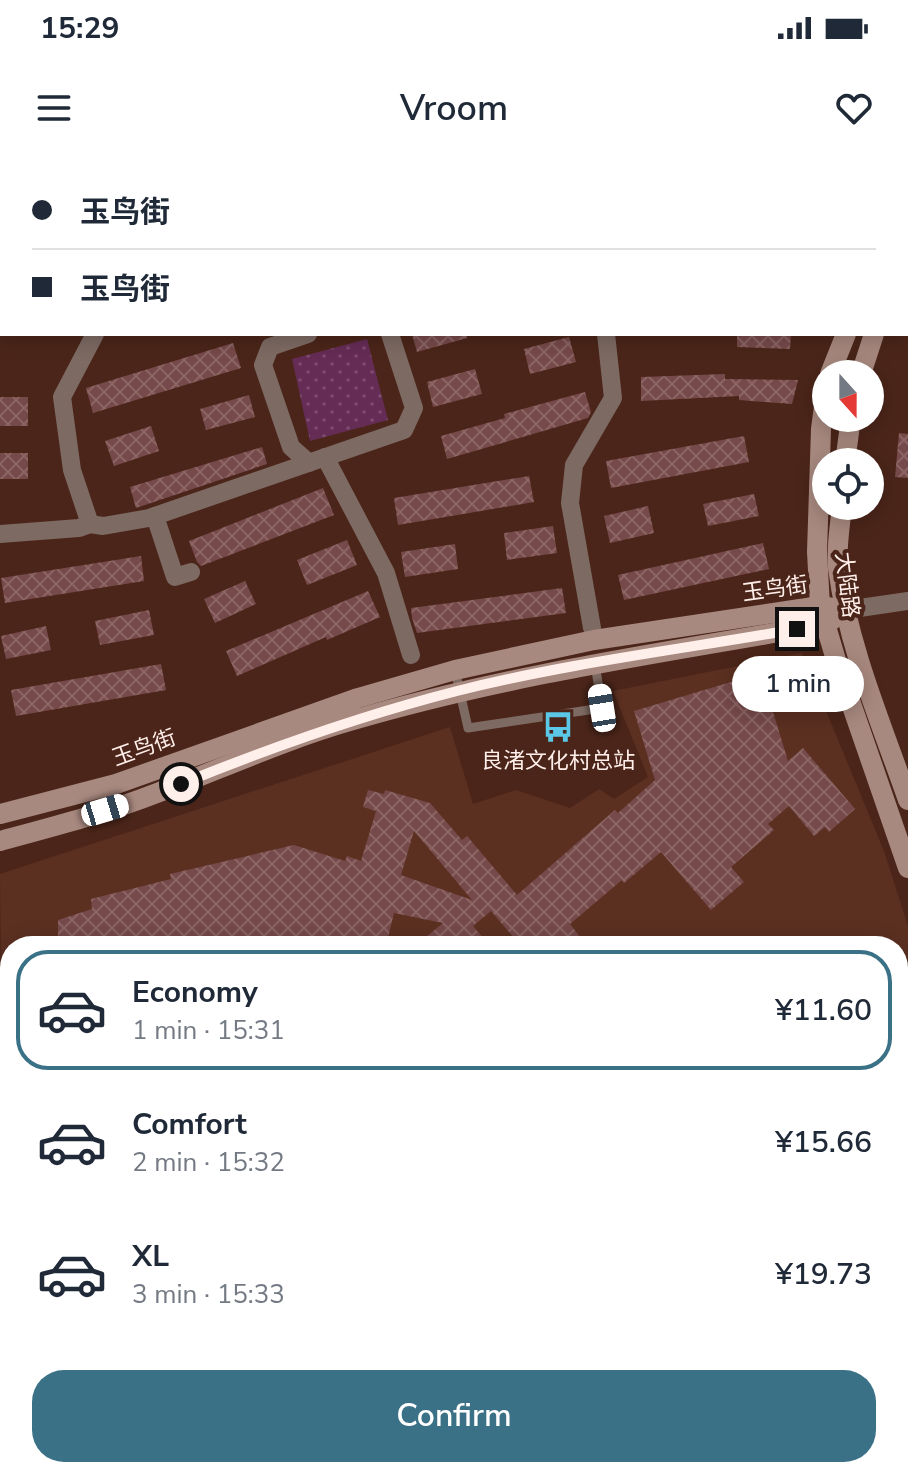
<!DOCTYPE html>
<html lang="en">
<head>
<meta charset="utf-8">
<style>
  body { margin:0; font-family:"Nunito Sans","Noto Sans SC",sans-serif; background:#f2f2f3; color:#1f2937; height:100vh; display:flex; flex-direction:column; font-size:30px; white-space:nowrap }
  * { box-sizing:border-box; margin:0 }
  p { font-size:26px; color:#747a83 }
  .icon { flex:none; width:44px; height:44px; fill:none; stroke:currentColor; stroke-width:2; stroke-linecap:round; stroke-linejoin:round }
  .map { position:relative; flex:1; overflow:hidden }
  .details { position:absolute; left:0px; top:776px; width:908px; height:542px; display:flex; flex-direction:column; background:#fff; border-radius:32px 32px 0 0; box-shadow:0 4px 20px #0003 }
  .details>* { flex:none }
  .hud { position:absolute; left:0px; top:0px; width:908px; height:176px; box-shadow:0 4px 20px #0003; display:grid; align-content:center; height:176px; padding:0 32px; background:#fff }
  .needle { width:52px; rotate:159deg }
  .tools { position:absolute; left:812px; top:200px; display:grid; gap:16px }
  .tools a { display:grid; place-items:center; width:72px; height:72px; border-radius:50%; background:#fff; box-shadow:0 4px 20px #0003; font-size:40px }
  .end { position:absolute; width:36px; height:36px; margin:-18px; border:10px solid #ffefea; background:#111; box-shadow:0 0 0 4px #111 }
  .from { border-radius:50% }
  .bubble { position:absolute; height:56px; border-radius:28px; background:#fff; box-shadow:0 4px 20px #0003; font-size:26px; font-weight:600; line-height:56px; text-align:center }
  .car { position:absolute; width:24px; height:48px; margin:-24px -12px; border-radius:10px; box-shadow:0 0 6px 2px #0007; background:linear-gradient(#fff 24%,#345 0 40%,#fff 0 76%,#345 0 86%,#fff 0) }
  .hud b { display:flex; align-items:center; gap:28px; height:76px; font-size:30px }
  .hud b+b { border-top:2px solid #e0e1e3 }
  .hud i { width:20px; height:20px; background:#1f2937 }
  ul { padding:14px 0 0; list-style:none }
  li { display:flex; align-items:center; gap:24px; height:120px; margin:0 16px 12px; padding:0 16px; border:4px solid transparent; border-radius:32px }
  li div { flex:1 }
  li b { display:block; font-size:30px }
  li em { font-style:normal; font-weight:600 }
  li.selected { border-color:#3a7186 }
  li>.icon { width:72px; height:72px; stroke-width:1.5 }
  .primary-button { display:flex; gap:16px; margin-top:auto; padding:16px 32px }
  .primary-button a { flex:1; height:92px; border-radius:32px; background:#3a7186; color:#fff; font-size:32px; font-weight:600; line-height:92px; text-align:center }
  .status { display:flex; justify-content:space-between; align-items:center; height:56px; padding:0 40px; background:#fff; direction:ltr }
  .status svg { height:22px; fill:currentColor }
  header { display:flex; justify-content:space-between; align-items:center; height:104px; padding:0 32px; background:#fff; font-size:36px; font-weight:600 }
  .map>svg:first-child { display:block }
</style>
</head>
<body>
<div class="status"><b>15:29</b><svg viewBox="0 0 49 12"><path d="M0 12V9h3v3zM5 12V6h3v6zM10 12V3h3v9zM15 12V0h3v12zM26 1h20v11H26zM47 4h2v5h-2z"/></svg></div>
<header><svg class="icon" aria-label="menu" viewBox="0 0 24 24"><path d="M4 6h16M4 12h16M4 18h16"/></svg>Vroom<svg class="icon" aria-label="heart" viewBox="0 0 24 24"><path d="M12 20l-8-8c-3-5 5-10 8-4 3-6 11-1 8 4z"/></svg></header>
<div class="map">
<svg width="908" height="1317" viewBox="0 0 908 1317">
  <defs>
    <pattern id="park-dots" width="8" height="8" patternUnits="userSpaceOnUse" patternTransform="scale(2)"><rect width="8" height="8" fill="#652c56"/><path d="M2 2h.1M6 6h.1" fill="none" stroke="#7c4b6e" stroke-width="1.8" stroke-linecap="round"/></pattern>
    <pattern id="building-cross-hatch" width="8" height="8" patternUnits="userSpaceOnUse" patternTransform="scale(2)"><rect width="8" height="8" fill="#76494a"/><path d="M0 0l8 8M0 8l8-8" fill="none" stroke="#8b6464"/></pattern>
  </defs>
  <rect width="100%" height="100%" fill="#4b2519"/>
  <g fill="#5b3021">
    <path d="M 802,493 L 884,691 L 908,766 L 908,932 L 898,935 L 898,786 L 10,786 L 10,907 L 2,909 L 0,714 L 450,567 L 473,644 L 516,630 L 570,648 L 599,629 L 614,639 L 648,617 L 613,531 Z"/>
    <path d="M 908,952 L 908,1317 L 627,1317 L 623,1308 L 898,1308 L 898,956 Z"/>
  </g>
  <path fill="url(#park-dots)" d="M 367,179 L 388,260 L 310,281 L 292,199 Z"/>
  <g fill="url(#building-cross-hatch)" fill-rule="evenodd">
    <path d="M 412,174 L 467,174 L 467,178 L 417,192 Z"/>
    <path d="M 737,174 L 791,174 L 790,189 L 737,187 Z"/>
    <path d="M 569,177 L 576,202 L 530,214 L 524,189 Z"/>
    <path d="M 233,183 L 241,208 L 93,253 L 86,228 Z"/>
    <path d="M 475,209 L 482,234 L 433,247 L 427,222 Z"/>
    <path d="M 725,214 L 725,219 L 798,220 L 792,244 L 739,240 L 739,236 L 641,241 L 641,217 Z"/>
    <path d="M 585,232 L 591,252 L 588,258 L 447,299 L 441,276 L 505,258 L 504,254 Z"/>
    <path d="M 249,235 L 255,257 L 206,270 L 200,249 Z"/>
    <rect x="0" y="237" width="28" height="29"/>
    <path d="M 151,266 L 159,291 L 114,306 L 105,281 Z"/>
    <path d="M 899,273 L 908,274 L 908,318 L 895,317 Z"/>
    <path d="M 744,276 L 749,302 L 611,328 L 606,301 Z"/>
    <path d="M 262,287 L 267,304 L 136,348 L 130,327 Z"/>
    <rect x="0" y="293" width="28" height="26"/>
    <path d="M 529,316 L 534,342 L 398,365 L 394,338 Z"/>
    <path d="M 323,328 L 334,355 L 201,406 L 197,402 L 189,381 Z"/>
    <path d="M 754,334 L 759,356 L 708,366 L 703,344 Z"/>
    <path d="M 648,346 L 654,373 L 610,383 L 604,356 Z"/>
    <path d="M 553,366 L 557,393 L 507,400 L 504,373 Z"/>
    <path d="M 347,380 L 357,405 L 307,425 L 297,400 Z"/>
    <path d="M 763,383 L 769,409 L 624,440 L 618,415 Z"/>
    <path d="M 455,384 L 458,409 L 405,417 L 401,392 Z"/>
    <path d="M 141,396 L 144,421 L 5,443 L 1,418 Z"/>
    <path d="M 245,421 L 256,444 L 215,463 L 204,439 Z"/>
    <path d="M 562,428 L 566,453 L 417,473 L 412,458 L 411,448 Z"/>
    <path d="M 368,431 L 380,457 L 327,480 L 326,477 L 237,516 L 226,491 Z"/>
    <path d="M 149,450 L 154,475 L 100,485 L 95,461 Z"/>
    <path d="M 46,466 L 51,490 L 6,499 L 1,476 Z"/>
    <path d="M 161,504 L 166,530 L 16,556 L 11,530 Z"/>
    <path d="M 761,513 L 788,601 L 803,588 L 855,649 L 829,672 L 825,667 L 814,676 L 789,646 L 768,664 L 774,670 L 731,707 L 744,722 L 711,750 L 661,692 L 624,723 L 622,720 L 570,764 L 587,786 L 521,786 L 491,751 L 473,766 L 490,786 L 415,786 L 443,763 L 394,753 L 386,786 L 325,786 L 317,783 L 273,786 L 58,786 L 58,760 L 92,749 L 91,739 L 171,719 L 170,714 L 294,685 L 345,701 L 347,696 L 361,701 L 376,651 L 363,647 L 368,630 L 384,634 L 385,630 L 430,643 L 462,680 L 467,676 L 517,735 L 615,650 L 618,653 L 655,620 L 634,551 ZM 414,671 L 472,740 L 401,715 Z"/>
  </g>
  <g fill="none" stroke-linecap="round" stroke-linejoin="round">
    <g stroke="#7d6a63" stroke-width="9">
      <path d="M 455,510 L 468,568 L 602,548 L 595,504"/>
      <path d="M 898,947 L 908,944"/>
      <path d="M 0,1189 L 10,1191"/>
    </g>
    <g stroke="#7d6a63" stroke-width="18">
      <path d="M 266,0 L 269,2"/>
      <path d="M 508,0 L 509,2"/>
      <path d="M 702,0 L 703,2"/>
      <path d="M 308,174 L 270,187 L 263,205 L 291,287 L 309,303"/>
      <path d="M 325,297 L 386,413 L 411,495"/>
      <path d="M 155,356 L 175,417 L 191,412"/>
      <path d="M 90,364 L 72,310 L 62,237 L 95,174"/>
      <path d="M 0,374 L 79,368 L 90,364 L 103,366 L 149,358 L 404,270 L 414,248 L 390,174"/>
      <path d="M 846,450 L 908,441"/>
      <path d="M 592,468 L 570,343 L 574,305 L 613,238 L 606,174"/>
    </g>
    <g stroke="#a8897f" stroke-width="20">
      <path d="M 906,44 L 908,41"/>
      <path d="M 906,83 L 908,78"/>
      <path d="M 830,214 L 846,174"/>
      <path d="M 861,214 L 874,174"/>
      <path d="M 826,231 L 821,269 L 817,392 L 820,446 L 836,500 L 908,708"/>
      <path d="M 845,302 L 851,258"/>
      <path d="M 842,346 C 840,366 836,388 838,408 C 848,487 882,565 908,640"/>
      <path d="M 0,654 L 116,624 L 358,538 L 455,510 L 594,480 L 820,446 L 846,450"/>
      <path d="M 0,681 C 52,667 106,653 157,633 C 221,609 284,580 350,561 C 506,515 666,492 826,464 L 846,450"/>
    </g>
  </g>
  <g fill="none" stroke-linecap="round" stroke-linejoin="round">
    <path stroke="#ffefea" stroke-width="10" d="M 181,624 C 272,587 363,555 457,531 C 568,503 684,489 797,469"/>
  </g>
  <defs>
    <symbol id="bus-bare" viewBox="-9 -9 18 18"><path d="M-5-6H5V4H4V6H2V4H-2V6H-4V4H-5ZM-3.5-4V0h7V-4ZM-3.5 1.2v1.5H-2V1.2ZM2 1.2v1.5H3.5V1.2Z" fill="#5ac8e6" stroke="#4b2519" stroke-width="2.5" paint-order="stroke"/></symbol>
  </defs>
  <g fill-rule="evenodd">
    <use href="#bus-bare" x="536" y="545" width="44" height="44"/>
  </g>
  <g text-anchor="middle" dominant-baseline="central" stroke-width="8" stroke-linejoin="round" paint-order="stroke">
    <g font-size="22" fill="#ffefea" stroke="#4b2519">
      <text transform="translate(847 425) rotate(83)">大陆路</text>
      <text transform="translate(775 429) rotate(-8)">玉鸟街</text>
      <text transform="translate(144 588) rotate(-20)">玉鸟街</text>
    </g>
    <g font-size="22" fill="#ffefea" stroke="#4b2519">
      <text x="558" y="601">良渚文化村总站</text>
    </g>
  </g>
</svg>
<div class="tools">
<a><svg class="needle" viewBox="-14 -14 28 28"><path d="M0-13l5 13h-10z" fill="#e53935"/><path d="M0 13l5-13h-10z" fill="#747a83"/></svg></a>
<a><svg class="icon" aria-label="locate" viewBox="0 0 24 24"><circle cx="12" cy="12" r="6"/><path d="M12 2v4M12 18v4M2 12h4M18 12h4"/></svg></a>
</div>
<i class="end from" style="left:181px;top:624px"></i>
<i class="end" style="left:797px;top:469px"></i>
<div class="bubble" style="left:732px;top:496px;width:132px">1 min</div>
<i class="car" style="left:602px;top:548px;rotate:351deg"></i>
<i class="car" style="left:105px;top:650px;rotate:73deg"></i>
<div class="hud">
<b><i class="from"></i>玉鸟街</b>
<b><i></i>玉鸟街</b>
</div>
<section class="details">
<ul>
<li class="selected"><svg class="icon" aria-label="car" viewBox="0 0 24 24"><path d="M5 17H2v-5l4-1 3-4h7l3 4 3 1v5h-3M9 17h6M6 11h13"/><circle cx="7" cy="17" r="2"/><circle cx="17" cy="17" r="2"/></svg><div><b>Economy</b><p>1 min · 15:31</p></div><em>¥11.60</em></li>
<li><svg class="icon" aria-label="car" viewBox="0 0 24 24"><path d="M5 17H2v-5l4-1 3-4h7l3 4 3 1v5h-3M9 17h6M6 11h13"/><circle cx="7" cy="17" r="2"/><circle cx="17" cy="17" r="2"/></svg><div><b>Comfort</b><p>2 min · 15:32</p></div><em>¥15.66</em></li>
<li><svg class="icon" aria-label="car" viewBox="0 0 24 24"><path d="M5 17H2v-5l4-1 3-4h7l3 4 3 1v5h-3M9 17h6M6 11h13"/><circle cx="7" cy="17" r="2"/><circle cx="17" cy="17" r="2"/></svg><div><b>XL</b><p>3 min · 15:33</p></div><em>¥19.73</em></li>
</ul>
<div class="primary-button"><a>Confirm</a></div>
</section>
</div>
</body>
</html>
